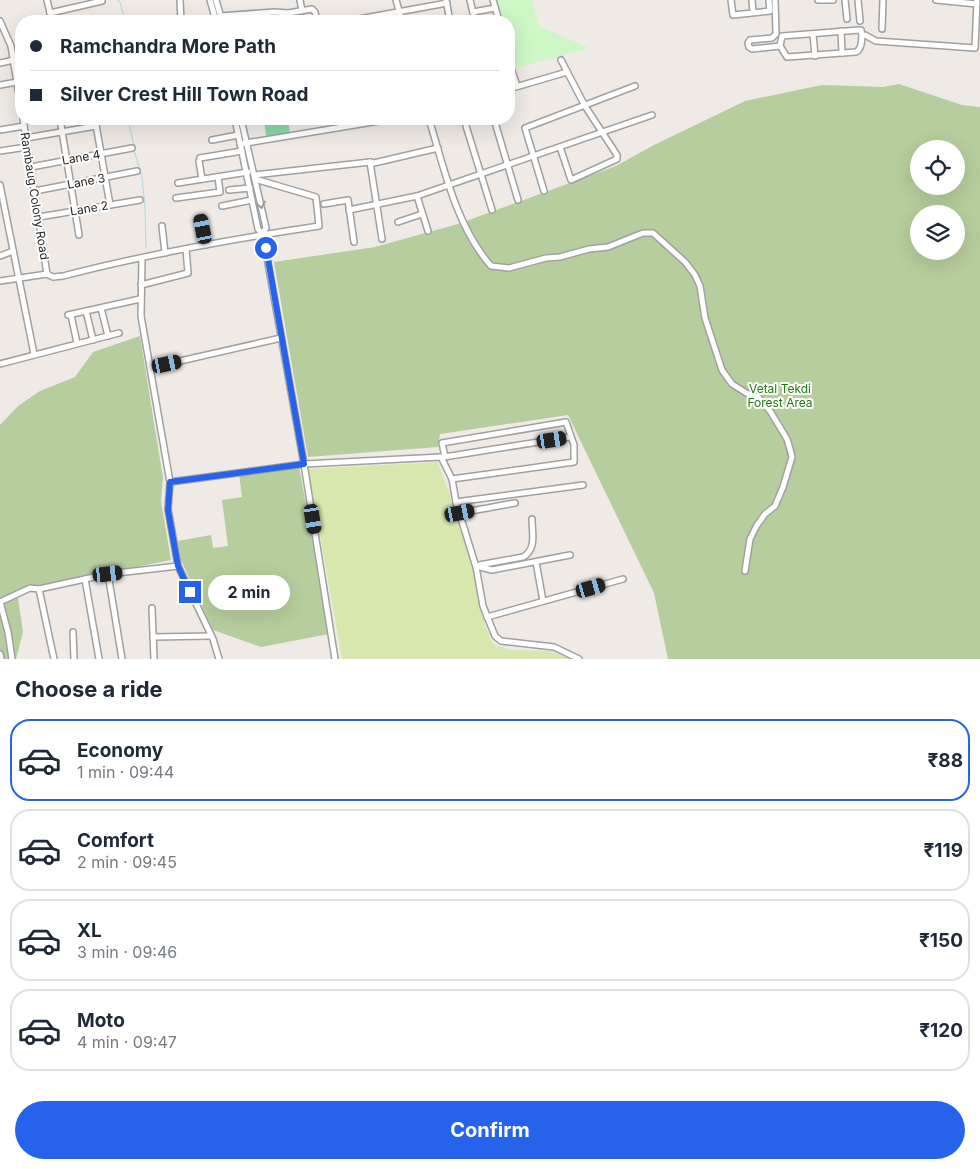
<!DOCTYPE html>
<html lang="en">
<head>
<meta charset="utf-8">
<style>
  body { margin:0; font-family:Inter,sans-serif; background:#f2f2f3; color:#1f2937; height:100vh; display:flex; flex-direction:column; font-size:19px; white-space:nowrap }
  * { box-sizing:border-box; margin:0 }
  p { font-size:16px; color:#747a83 }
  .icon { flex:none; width:28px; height:28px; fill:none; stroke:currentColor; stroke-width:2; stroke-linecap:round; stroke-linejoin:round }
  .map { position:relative; height:659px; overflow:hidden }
  .sheet { display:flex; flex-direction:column; background:#fff; flex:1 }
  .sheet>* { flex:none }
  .top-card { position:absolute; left:15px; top:15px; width:500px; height:110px; border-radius:20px; box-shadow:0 5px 20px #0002; display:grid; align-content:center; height:110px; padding:0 15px; background:#fff }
  .buttons { position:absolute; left:910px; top:140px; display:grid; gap:10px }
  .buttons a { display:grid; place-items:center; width:55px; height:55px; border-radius:50%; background:#fff; box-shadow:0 5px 20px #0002; font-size:25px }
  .end { position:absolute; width:22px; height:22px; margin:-11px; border:6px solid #2563eb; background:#fff; box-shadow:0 0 0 2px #fff }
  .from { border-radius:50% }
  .bubble { position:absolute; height:35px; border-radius:18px; background:#fff; box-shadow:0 5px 20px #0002; font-size:16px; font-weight:700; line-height:35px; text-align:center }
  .car { position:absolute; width:15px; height:30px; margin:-15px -8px; border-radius:6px; box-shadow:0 0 4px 1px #0007; background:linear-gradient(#222 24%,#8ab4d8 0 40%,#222 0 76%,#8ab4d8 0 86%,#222 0) }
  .top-card b { display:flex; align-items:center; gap:18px; height:48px; font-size:19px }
  .top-card b+b { border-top:1px solid #e0e1e3 }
  .top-card i { width:12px; height:12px; background:#1f2937 }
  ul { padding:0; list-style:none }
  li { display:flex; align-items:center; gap:15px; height:82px; margin:0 10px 8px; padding:0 5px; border:2px solid #e0e1e3; border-radius:20px }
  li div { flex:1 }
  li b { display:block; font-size:19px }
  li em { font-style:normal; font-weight:700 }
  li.current { border-color:#2563eb }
  li>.icon { width:45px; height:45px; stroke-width:1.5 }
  h2 { padding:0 15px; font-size:22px; line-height:60px }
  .button { display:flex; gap:10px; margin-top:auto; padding:10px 15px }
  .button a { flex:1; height:58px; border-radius:30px; background:#2563eb; color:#fff; font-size:20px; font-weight:700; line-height:58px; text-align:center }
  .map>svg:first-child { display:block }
</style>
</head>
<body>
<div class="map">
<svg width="980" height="659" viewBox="0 0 980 659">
  <rect width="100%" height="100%" fill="#efeae6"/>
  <path fill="#d7e7ae" d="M 438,462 C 450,497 465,532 473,568 C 479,595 480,620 494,645 L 512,650 L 551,651 L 570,659 L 342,659 L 308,469 Z"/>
  <g fill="#b6cd9d" fill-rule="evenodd">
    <path d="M 899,84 L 962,105 L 980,107 L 980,659 L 668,659 L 654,593 L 568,415 L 440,434 L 438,447 L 308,457 L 274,262 L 375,247 L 458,224 L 616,166 L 654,145 L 745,101 L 822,85 L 883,87 ZM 919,149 L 956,149 L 956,186 L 919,186 ZM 919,214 L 956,214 L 956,251 L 919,251 Z"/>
    <path d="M 140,336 L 163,478 L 161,501 L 171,560 L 17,591 L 23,632 L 16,659 L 0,659 L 0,425 L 18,406 L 40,391 L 75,377 L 93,352 Z"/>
    <path d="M 299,466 L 329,634 L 261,647 L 213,630 L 181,560 L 178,541 L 211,535 L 213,548 L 228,546 L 222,500 L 242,497 L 239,474 Z"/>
  </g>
  <path fill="#cdf7c5" d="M 496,0 L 532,0 L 539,26 L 589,48 L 512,69 L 509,54 L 509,21 L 501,21 Z"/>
  <path fill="#88daa8" d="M 264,119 L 288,119 L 290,133 L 266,136 Z"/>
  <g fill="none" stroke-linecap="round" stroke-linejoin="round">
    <g stroke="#a9dbdb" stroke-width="1">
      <path d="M 117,0 L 120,2 L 125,21"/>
      <path d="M 128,119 L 134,146"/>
      <path d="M 134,150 L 142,178 L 145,207 L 146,248"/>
    </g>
    <defs>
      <g id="minor">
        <path d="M 47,0 L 52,21"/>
        <path d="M 180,0 L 181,21"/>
        <path d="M 210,0 L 216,21"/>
        <path d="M 216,0 L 222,21"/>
        <path d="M 300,0 L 302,11"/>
        <path d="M 396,0 L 402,21"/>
        <path d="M 446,0 L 450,21"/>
        <path d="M 470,0 L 475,21"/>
        <path d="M 493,0 L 499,21"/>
        <path d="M 731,0 L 733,15 L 770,11 L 769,0"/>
        <path d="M 752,0 L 753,12"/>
        <path d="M 775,0 L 776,34 L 772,38 L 750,40 L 748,43 L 749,47 L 752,49 L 780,46"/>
        <path d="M 818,0 L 833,0"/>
        <path d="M 845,0 L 847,19"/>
        <path d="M 858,0 L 860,21"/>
        <path d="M 936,0 L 977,4"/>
        <path d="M 473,12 L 495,8"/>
        <path d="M 50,13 L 102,1"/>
        <path d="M 220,16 L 275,12 L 288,13"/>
        <path d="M 0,21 L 11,46 L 21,107"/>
        <path d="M 116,21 L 121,20"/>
        <path d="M 289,21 L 288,13 L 312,9 L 315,12 L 317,21"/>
        <path d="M 348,21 L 447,3"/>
        <path d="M 882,29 L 883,0"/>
        <path d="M 859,30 L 861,30 C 863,37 862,49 856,52 L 787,57 L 780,46 L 782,36 Z"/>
        <path d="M 841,31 L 842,53"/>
        <path d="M 813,34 L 815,56"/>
        <path d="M 865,35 L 876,41 L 975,48 L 977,0"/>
        <path d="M 509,62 L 517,86"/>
        <path d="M 0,63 L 14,60"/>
        <path d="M 0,85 L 17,82"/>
        <path d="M 509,89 L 567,72"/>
        <path d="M 23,119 L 47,274"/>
        <path d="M 60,119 L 79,235"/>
        <path d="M 95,119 L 110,205"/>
        <path d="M 235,119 L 258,229 L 263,235 L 304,464 L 335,659"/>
        <path d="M 241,119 L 266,228 L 263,233"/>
        <path d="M 429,119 C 444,168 456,226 491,266 L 509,268 L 546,258 L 560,257 L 589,249 L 608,247 L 643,233 L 653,233 L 685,262 L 695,275 L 700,286 L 705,318 L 722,370 L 732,384 L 748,394 L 758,397 L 770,411 L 787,439 L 790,449 L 792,457 L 783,487 L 775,506 L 765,514 L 757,525 L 750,539 L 745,571"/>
        <path d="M 494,119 L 518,200"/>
        <path d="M 466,126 L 492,210"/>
        <path d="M 0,130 L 24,126"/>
        <path d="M 26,138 L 96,126"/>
        <path d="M 212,140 L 238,135"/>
        <path d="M 240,144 L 391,119"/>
        <path d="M 560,147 L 571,180 L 617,159 L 617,155 L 585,106 L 561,60"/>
        <path d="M 0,151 L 27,147"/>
        <path d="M 200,158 L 242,151"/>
        <path d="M 199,161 L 202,179"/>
        <path d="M 31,167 L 132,148"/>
        <path d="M 254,175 L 370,162"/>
        <path d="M 178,183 L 248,172"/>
        <path d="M 0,185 L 34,354"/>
        <path d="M 229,190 L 250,188"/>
        <path d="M 35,191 L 137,171"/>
        <path d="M 544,191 L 525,128 L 635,86"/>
        <path d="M 417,196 L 428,231"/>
        <path d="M 176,198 L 220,192 L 218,177"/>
        <path d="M 324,204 L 348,200 L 354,242"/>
        <path d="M 222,206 L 252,200"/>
        <path d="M 349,210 L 417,196 L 652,115"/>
        <path d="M 39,217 L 140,200"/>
        <path d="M 201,218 L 206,245"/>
        <path d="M 398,222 L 422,214"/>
        <path d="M 162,226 L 165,253"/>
        <path d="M 382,239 L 370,162 L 374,163 L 438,148"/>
        <path d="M 0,256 L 13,251"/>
        <path d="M 142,258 L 141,316 L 170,482 L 168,509 L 178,566 L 213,639 L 219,659"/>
        <path d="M 0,281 L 47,274 L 53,277 L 63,276 C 147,254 233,239 319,226 L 316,197 L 255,179"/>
        <path d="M 141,285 L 188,273 L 186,249"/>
        <path d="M 101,308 L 108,336"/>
        <path d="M 86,311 L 93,340"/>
        <path d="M 68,315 L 140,299"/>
        <path d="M 71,315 L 77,343"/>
        <path d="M 0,364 L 119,333"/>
        <path d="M 167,364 L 281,338"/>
        <path d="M 444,457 L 570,437"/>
        <path d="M 445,457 L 442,443 L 566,422 L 574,445 L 574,462 L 452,479"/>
        <path d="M 170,482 L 304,464 L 441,457 L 452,479 L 456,502 L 476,567 L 483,606 L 495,636 L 501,641 L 554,647 L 579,659"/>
        <path d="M 456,502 L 583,485"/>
        <path d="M 460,513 L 515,503"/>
        <path d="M 536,562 L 543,601"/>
        <path d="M 479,565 L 523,557 C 537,549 532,533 532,519"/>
        <path d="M 476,566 L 492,570 L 570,555"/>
        <path d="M 108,574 L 122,659"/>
        <path d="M 85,579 L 99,659"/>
        <path d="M 39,589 L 54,659"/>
        <path d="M 152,608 L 154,659"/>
        <path d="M 487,617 L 623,579"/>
        <path d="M 73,632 L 74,659"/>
        <path d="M 153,637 L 211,636"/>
        <path d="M 0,654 L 1,659"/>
        <path d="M 12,659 L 8,632 L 0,602 L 30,588 L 39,589 L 108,574 L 178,566"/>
      </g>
    </defs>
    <use href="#minor" stroke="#a0a0a0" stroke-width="8"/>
    <use href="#minor" stroke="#fff" stroke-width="5"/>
  </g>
  <defs><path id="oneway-chevron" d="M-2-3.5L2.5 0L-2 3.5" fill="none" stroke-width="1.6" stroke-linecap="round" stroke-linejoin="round" transform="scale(1.25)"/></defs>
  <use stroke="#9a9a9a" href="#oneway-chevron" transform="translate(261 205) rotate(78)"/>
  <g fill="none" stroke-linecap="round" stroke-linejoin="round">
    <path stroke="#2563eb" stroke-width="6" d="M 190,592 L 178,566 L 168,510 L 170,482 L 304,464 L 266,248"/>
  </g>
  <g text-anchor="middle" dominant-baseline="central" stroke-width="4" stroke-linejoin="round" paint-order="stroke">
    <g font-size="12" fill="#1f1f1f" stroke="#fff">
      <text transform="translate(81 157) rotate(-10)">Lane 4</text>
      <text transform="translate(86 181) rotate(-11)">Lane 3</text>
      <text transform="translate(35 196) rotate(81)">Rambaug Colony Road</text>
      <text transform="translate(89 208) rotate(-9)">Lane 2</text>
    </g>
    <g font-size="12" fill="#207911" stroke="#fff">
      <text x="780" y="388">Vetal Tekdi<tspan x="780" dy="14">Forest Area</tspan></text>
    </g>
  </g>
</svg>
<div class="buttons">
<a><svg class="icon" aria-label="locate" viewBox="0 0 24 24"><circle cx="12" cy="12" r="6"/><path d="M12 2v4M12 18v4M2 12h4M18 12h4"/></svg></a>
<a><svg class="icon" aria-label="layers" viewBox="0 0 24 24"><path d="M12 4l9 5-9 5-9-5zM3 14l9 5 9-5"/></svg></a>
</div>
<i class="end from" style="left:266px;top:248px"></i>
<i class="end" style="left:190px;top:592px"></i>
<div class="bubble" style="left:208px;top:575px;width:82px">2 min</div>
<i class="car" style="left:203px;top:229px;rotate:349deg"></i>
<i class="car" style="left:167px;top:364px;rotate:78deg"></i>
<i class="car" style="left:552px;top:440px;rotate:81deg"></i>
<i class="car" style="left:460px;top:513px;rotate:79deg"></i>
<i class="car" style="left:313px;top:519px;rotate:171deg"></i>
<i class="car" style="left:108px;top:574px;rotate:84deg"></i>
<i class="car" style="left:591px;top:588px;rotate:74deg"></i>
<div class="top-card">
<b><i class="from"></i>Ramchandra More Path</b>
<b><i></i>Silver Crest Hill Town Road</b>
</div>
</div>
<section class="sheet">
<h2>Choose a ride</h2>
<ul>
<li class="current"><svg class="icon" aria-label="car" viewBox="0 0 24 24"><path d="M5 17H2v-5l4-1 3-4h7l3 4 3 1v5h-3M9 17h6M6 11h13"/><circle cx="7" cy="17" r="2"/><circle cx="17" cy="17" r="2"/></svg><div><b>Economy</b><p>1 min · 09:44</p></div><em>₹88</em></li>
<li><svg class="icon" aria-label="car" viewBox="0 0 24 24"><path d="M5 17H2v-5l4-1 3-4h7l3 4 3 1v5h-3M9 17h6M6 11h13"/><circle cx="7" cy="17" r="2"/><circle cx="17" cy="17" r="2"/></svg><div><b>Comfort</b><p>2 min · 09:45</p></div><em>₹119</em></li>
<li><svg class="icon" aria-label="car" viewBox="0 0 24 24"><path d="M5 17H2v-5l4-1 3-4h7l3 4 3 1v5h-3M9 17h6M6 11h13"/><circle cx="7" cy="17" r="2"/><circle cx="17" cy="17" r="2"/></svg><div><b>XL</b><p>3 min · 09:46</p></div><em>₹150</em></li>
<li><svg class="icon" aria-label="car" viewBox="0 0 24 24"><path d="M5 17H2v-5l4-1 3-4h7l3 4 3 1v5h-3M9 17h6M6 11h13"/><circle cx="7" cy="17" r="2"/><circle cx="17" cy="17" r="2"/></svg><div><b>Moto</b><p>4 min · 09:47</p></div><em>₹120</em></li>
</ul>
<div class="button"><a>Confirm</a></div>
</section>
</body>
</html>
